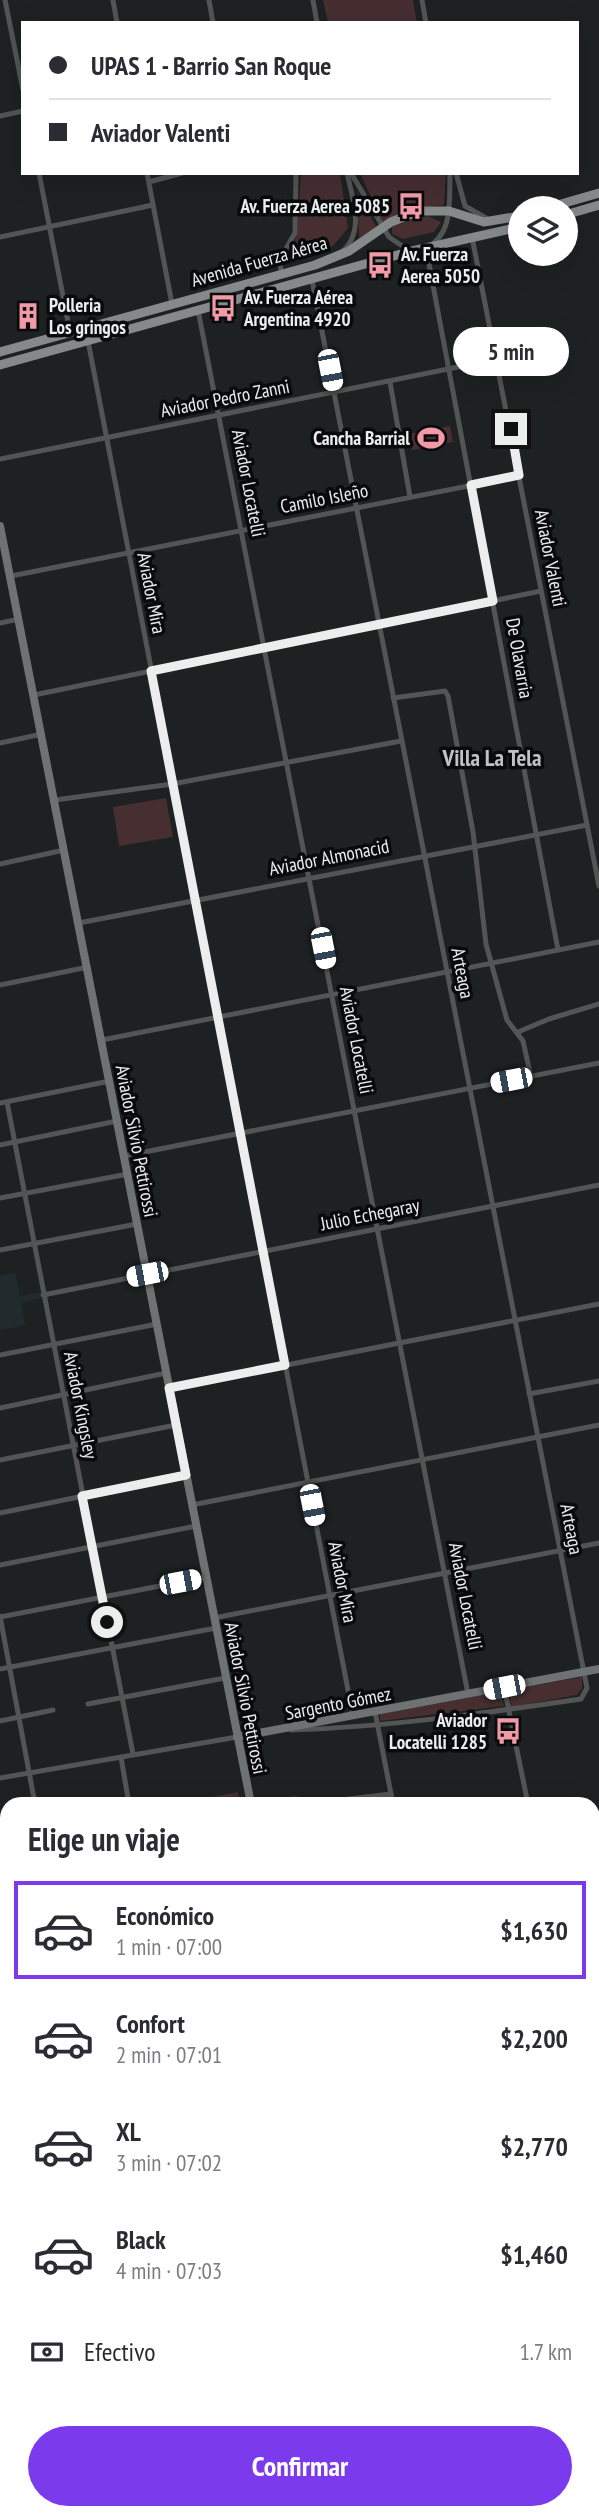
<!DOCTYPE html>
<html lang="es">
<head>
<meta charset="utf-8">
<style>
  body { margin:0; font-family:"PT Sans Narrow",sans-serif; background:#f2f2f3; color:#2b2b33; height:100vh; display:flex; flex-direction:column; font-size:26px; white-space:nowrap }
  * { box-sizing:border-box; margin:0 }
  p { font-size:23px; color:#7c7c81 }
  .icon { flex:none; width:38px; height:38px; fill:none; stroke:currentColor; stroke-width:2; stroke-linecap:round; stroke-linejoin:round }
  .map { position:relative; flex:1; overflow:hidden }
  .panel { position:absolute; left:0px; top:1797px; width:600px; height:723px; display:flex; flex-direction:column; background:#fff; border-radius:21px 21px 0 0; box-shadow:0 7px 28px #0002 }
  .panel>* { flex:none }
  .hud { position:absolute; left:21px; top:21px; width:558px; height:154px; border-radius:0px; box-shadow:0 7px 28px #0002; display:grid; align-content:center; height:154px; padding:0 28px; background:#fff }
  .fabs { position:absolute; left:508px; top:196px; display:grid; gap:14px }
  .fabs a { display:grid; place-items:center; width:70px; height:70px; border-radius:50%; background:#fff; box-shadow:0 7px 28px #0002; font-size:35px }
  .end { position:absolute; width:32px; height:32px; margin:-16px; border:9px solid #eceeee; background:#111; box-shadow:0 0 0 4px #111 }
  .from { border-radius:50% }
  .bubble { position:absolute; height:49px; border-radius:24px; background:#fff; box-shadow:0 7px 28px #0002; font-size:23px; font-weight:700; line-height:49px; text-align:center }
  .car { position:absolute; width:21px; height:42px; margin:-21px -10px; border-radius:9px; box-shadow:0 0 5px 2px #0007; background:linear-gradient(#fff 24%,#345 0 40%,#fff 0 76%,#345 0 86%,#fff 0) }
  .hud b { display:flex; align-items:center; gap:24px; height:66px; font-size:26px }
  .hud b+b { border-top:2px solid #e1e1e2 }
  .hud i { width:18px; height:18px; background:#2b2b33 }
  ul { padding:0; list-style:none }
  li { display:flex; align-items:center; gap:21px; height:98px; margin:0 14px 10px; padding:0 14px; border:4px solid transparent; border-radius:0px }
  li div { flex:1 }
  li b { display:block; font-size:26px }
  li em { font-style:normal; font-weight:700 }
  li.active { border-color:#7c3aed }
  li>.icon { width:63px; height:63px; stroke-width:1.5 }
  h2 { padding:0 28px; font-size:32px; line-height:84px }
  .pay { display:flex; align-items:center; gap:18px; height:77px; padding:0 28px; font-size:26px }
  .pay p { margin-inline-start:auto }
  .cta { display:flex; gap:14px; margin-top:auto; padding:14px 28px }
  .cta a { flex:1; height:80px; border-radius:42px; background:#7c3aed; color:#fff; font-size:28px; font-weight:700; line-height:80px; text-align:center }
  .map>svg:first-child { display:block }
</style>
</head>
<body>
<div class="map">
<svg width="599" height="2519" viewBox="0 0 599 2519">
  <rect width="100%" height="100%" fill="#1e2122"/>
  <g fill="#212b2d">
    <path d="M 15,1273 L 20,1296 L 40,1292 L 41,1298 L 21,1303 L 25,1325 L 0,1330 L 0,1276 Z"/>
    <path d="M 593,2507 L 599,2507 L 599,2519 L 510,2519 L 545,2513 L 593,2513 Z"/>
  </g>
  <g fill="#462e31">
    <path d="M 323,0 L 413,0 L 417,23 L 328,23 Z"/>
    <path d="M 301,173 L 340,173 L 348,228 L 333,246 L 287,260 L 297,235 Z"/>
    <path d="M 360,173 L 446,173 L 444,205 L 406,209 L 383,223 Z"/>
    <path d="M 357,192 L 377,228 L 359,238 Z"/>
    <path d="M 428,216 L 441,222 L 434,232 L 403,239 L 392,234 L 392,227 L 399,222 Z"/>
    <path d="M 450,426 L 453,442 L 412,450 L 409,434 Z"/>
    <path d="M 166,798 L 173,837 L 119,846 L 113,807 Z"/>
    <path d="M 582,1677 L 582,1689 L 577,1695 L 511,1707 L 509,1690 Z"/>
    <path d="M 500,1691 L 504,1706 L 380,1721 L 380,1714 Z"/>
    <path d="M 238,1792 L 240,1804 L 198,1804 L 197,1800 Z"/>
  </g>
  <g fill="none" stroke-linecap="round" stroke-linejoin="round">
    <g stroke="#614a50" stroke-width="2">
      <path d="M 0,2320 L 7,2329"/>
      <path d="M 154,2513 L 156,2519"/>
    </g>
    <g stroke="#535555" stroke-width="5">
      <path d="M 5,0 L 23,90"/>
      <path d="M 113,0 L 117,23"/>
      <path d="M 209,0 L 213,23"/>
      <path d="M 313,0 L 317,23"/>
      <path d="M 422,0 L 426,23"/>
      <path d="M 0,116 L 23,111"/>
      <path d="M 39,173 L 70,332"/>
      <path d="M 147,173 L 172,304"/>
      <path d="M 351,173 L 389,237 L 408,250"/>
      <path d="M 450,173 C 449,201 454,234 426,248 L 558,950"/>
      <path d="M 456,173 L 465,206 L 486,218"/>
      <path d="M 149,182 L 182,173"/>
      <path d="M 0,237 L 153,205"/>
      <path d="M 472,237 L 599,886"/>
      <path d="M 342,252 C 365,231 353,200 347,173"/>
      <path d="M 282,274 L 279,261 L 295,233 L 296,173"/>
      <path d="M 198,310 L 468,1694"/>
      <path d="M 88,341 L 353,1716"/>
      <path d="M 390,382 L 410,497"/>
      <path d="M 0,459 L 498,359"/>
      <path d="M 11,576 L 519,476"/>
      <path d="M 0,623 L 19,619"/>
      <path d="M 34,695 L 541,591"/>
      <path d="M 393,698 L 445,691 L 448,696 L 473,832 L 486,944 L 507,1020 L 523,1041 L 531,1077"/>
      <path d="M 0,743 L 42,734"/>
      <path d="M 55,800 L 172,784 L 401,741"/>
      <path d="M 0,864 L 64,850"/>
      <path d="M 79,923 L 587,825"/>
      <path d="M 0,985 L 88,967"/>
      <path d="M 518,1032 L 549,1019 L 599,1004"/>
      <path d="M 102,1040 L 599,942"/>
      <path d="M 7,1102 L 133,1754"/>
      <path d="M 0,1103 L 110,1081"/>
      <path d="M 0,1145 L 117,1121"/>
      <path d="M 124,1156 L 599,1063"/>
      <path d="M 0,1198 L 128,1174"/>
      <path d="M 0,1250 L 137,1224"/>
      <path d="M 43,1295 L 599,1185"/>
      <path d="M 0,1355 L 157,1324"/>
      <path d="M 169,1388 L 599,1304"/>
      <path d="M 529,1394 L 599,1381"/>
      <path d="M 0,1408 L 166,1373"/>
      <path d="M 0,1460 L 176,1425"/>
      <path d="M 192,1505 L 599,1425"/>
      <path d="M 0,1513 L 186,1475"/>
      <path d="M 0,1565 L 196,1526"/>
      <path d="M 0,1616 L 35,1804"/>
      <path d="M 0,1617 L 206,1577"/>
      <path d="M 214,1618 L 599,1543"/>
      <path d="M 0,1669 L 216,1628"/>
      <path d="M 504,1687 L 528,1804"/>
      <path d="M 88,1704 L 225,1678"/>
      <path d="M 375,1712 L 393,1804"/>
      <path d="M 0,1721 L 53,1710"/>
      <path d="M 291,1730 C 388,1727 485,1713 581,1699 L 587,1688 L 312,280"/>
      <path d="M 121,1757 L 129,1804"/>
      <path d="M 0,1778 L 237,1737"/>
      <path d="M 349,1799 L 391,1794"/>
      <path d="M 251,1804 L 296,1799"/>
      <path d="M 593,1834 L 599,1833"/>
      <path d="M 0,1876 L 7,1875"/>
      <path d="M 593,1971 L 599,1970"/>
      <path d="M 0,1972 L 7,1970"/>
      <path d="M 0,2077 L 7,2076"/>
      <path d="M 593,2111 L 599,2110"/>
      <path d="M 593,2131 L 599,2160"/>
      <path d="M 0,2165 L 7,2200"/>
      <path d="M 593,2247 L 599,2246"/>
      <path d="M 0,2465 L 7,2462"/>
      <path d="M 272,2513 L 274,2519"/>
      <path d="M 326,2513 L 328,2519"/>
      <path d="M 0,2517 L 0,2519"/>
      <path d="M 176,2517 L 201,2513"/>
      <path d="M 57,2519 L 60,2513"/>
    </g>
    <g stroke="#6f7272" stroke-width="8">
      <path d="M 0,526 L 251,1804"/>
      <path d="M 237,1737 L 599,1669"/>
      <path d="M 390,2513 L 391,2519"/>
    </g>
    <g stroke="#858989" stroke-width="9">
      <path d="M 547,208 L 599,193"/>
      <path d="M 565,215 L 599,205"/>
      <path d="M 0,352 L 315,265 L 349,251 L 391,222 L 419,211 L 449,211 L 484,222 L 520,216"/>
      <path d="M 0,365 L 412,251 L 520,227"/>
    </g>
  </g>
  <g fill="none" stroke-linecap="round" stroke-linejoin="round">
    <path stroke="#eceeee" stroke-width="9" d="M 107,1622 L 82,1496 L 186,1475 L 169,1388 L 285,1365 L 151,671 L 493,601 L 471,485 L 519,475 L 511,429"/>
  </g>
  <defs>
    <symbol id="bus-bare" viewBox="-9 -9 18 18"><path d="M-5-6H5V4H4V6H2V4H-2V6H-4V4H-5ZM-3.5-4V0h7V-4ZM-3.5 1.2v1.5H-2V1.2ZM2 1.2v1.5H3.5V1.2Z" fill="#f39aa9" stroke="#090a0b" stroke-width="2.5" paint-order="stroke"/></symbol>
    <symbol id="building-bare" viewBox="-9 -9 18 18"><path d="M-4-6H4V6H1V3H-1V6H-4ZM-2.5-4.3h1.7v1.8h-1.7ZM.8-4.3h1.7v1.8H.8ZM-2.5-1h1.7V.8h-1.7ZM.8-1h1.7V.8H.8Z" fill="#f39aa9" stroke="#090a0b" stroke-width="2.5" paint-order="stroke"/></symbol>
    <symbol id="stadium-bare" viewBox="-9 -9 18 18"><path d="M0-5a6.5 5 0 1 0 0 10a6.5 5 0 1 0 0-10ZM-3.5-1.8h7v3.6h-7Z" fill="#f39aa9" stroke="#090a0b" stroke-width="2.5" paint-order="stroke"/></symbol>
  </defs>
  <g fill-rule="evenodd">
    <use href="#bus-bare" x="392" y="187" width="38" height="38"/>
    <use href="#bus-bare" x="361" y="246" width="38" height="38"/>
    <use href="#bus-bare" x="204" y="289" width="38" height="38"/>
    <use href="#building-bare" x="9" y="297" width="38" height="38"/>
    <use href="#stadium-bare" x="412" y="419" width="38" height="38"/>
    <use href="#bus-bare" x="489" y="1712" width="38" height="38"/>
  </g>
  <g text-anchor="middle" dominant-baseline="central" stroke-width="7" stroke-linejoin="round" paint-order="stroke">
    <g font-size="19" font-weight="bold" fill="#eceeee" stroke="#090a0b" text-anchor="end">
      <text x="390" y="206">Av. Fuerza Aerea 5085</text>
      <text x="401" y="254" text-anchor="start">Av. Fuerza<tspan x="401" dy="22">Aerea 5050</tspan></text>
      <text x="244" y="297" text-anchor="start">Av. Fuerza Aérea<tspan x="244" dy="22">Argentina 4920</tspan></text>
      <text x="49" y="305" text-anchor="start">Polleria<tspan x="49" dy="22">Los gringos</tspan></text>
      <text x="410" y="438">Cancha Barrial</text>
      <text x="487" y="1720">Aviador<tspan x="487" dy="22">Locatelli 1285</tspan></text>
    </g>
    <g font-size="19" fill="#eceeee" stroke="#090a0b">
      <text transform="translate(259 261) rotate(-16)">Avenida Fuerza Aérea</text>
      <text transform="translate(225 398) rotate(-11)">Aviador Pedro Zanni</text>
      <text transform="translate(249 483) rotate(79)">Aviador Locatelli</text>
      <text transform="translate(324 498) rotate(-11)">Camilo Isleño</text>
      <text transform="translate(551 558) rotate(79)">Aviador Valenti</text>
      <text transform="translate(152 593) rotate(79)">Aviador Mira</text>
      <text transform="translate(520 658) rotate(80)">De Olavarria</text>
      <text transform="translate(329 857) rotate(-11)">Aviador Almonacid</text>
      <text transform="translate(463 973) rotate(79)">Arteaga</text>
      <text transform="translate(357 1040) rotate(79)">Aviador Locatelli</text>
      <text transform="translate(137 1141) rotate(79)">Aviador Silvio Pettirossi</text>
      <text transform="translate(370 1214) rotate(-11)">Julio Echegaray</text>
      <text transform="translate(81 1405) rotate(79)">Aviador Kingsley</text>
      <text transform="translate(572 1529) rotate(79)">Arteaga</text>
      <text transform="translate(343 1582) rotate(79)">Aviador Mira</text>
      <text transform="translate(466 1596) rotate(79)">Aviador Locatelli</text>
      <text transform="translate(246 1698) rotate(79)">Aviador Silvio Pettirossi</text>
      <text transform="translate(338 1703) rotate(-11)">Sargento Gómez</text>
    </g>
    <g font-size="23" font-weight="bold" fill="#bfc3c4" stroke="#090a0b">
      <text x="492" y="757">Villa La Tela</text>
    </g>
  </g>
</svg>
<div class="fabs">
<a><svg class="icon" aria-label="layers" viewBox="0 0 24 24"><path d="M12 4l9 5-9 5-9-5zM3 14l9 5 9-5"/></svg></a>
</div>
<i class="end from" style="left:107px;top:1622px"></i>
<i class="end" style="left:511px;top:429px"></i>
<div class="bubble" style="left:453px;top:327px;width:116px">5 min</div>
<i class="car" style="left:330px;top:370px;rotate:169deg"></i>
<i class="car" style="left:323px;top:948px;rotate:169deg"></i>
<i class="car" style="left:511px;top:1080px;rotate:259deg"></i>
<i class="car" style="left:147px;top:1274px;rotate:259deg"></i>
<i class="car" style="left:312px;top:1505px;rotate:169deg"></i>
<i class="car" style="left:180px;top:1582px;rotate:79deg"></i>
<i class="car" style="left:504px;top:1687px;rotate:259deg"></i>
<div class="hud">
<b><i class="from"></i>UPAS 1 - Barrio San Roque</b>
<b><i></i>Aviador Valenti</b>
</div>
<section class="panel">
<h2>Elige un viaje</h2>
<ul>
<li class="active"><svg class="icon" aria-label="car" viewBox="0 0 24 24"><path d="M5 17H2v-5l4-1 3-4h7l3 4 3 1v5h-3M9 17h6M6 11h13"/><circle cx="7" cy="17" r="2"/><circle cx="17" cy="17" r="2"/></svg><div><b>Económico</b><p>1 min · 07:00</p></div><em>$1,630</em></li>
<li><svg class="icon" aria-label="car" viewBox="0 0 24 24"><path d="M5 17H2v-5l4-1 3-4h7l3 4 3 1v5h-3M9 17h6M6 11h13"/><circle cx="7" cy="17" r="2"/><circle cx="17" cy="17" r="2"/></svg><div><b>Confort</b><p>2 min · 07:01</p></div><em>$2,200</em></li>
<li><svg class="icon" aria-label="car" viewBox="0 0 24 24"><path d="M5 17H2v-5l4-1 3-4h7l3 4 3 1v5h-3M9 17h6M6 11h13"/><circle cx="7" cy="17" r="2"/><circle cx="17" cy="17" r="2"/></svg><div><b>XL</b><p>3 min · 07:02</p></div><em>$2,770</em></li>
<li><svg class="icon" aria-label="car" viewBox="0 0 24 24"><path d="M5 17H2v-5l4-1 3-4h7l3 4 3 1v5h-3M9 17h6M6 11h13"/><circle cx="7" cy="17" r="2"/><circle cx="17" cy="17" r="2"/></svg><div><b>Black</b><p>4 min · 07:03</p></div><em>$1,460</em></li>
</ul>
<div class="pay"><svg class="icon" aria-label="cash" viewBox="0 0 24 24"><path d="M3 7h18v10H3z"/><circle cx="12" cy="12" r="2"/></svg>Efectivo<p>1.7 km</p></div>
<div class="cta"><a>Confirmar</a></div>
</section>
</div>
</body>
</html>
